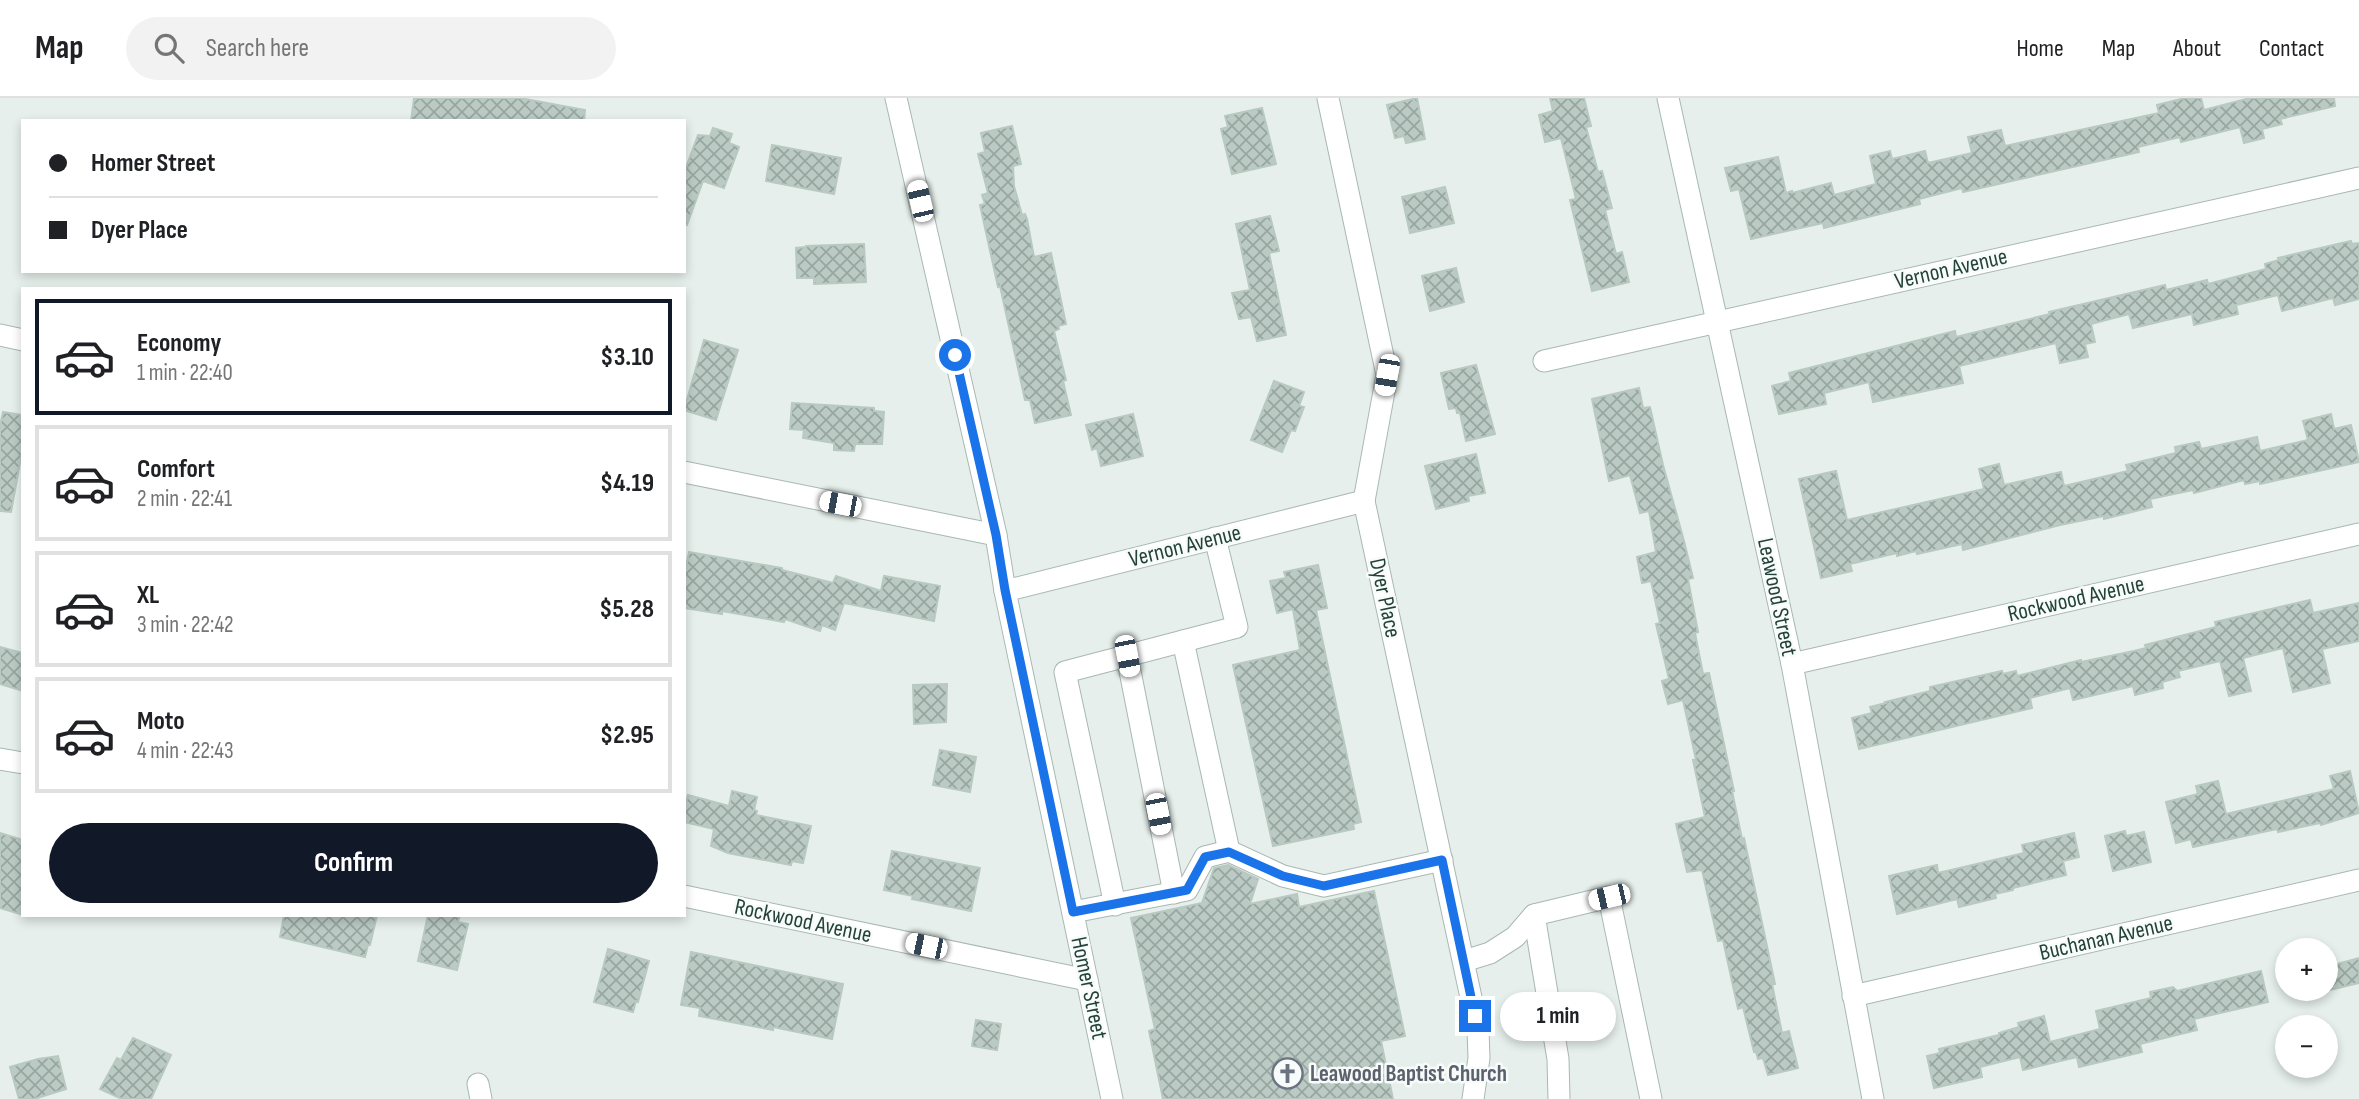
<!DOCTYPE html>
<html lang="en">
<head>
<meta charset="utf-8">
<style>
  body { margin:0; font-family:"Sofia Sans Condensed",sans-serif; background:#f2f2f2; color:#202124; height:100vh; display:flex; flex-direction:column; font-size:26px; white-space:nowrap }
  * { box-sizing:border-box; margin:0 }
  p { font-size:23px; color:#757577 }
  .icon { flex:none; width:38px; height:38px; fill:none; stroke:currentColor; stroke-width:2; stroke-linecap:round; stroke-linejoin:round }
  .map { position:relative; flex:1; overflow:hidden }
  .sheet { position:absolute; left:21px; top:189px; width:665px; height:630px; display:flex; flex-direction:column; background:#fff; border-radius:0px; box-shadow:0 4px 10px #0003 }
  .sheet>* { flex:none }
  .guide { position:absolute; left:21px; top:21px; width:665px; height:154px; border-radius:0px; box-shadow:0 4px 10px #0003; display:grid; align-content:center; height:154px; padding:0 28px; background:#fff }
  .buttons { position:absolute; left:2275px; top:840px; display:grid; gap:14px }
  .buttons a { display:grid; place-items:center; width:63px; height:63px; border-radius:50%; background:#fff; box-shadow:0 4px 10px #0003; font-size:35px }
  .end { position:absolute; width:32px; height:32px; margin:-16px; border:9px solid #1a73e8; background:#fff; box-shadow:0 0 0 4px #fff }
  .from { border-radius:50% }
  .bubble { position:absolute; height:49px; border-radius:24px; background:#fff; box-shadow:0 4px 10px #0003; font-size:23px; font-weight:700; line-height:49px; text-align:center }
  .car { position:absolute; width:21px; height:42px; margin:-21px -10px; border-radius:9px; box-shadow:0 0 5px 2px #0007; background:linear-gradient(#fff 24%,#345 0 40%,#fff 0 76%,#345 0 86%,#fff 0) }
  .guide b { display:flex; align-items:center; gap:24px; height:66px; font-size:26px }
  .guide b+b { border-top:2px solid #e0e0e0 }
  .guide i { width:18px; height:18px; background:#202124 }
  ul { padding:12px 0 0; list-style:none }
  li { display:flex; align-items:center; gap:21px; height:116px; margin:0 14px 10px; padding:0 14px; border:4px solid #e0e0e0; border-radius:0px }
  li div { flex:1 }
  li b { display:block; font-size:26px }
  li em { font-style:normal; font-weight:700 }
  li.on { border-color:#111827 }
  li>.icon { width:63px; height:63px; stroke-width:1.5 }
  .cta { display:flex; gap:14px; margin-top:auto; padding:14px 28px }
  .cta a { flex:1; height:80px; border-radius:42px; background:#111827; color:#fff; font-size:28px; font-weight:700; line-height:80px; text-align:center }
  header { display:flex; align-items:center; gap:42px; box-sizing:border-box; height:98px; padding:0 35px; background:#fff; border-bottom:2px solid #e0e0e0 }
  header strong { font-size:33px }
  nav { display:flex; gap:38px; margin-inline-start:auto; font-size:24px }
  .search { width:490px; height:63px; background:#f2f2f2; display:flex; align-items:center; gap:18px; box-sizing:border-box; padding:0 24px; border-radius:38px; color:#757577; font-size:26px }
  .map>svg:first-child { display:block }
</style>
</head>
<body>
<header>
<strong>Map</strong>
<div class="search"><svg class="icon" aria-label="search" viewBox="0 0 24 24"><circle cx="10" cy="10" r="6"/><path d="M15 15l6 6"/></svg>Search here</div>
<nav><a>Home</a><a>Map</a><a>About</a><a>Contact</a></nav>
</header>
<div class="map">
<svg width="2359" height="1001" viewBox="0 0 2359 1001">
  <defs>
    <pattern id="building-cross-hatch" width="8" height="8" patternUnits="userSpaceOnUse" patternTransform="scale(1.75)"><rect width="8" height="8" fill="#bbcac4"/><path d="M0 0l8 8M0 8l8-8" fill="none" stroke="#98a6a0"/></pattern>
  </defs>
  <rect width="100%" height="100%" fill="#e6efeb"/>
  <g fill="url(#building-cross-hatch)" stroke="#b8c9c2" stroke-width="2">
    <path d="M 414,0 L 520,0 L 585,12 L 584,23 L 411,23 Z"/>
    <path d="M 1417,0 L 1425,41 L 1406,45 L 1404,38 L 1395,40 L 1387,7 Z"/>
    <path d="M 1550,0 L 1584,0 L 1591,28 L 1586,29 L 1598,74 L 1602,73 L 1612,110 L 1605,112 L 1616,156 L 1622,154 L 1629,184 L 1592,193 L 1570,102 L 1576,101 L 1561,40 L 1545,44 L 1539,17 L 1553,13 Z"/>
    <path d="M 2185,0 L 2201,0 L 2204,12 L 2250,0 L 2334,0 L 2335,8 L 2280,21 L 2282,26 L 2262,31 L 2264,40 L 2244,45 L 2240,29 L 2181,44 L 2180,39 L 2138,49 L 2139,54 L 1963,94 L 1962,90 L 1919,101 L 1920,106 L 1824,130 L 1823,125 L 1751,141 L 1739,91 L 1731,93 L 1725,70 L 1778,59 L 1786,95 L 1792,93 L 1792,95 L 1831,85 L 1834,97 L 1876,86 L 1870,58 L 1890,53 L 1892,61 L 1925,53 L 1928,65 L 1972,55 L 1968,39 L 2001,32 L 2005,48 L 2159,15 L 2157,7 Z"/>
    <path d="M 1262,10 L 1276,66 L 1232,76 L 1221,31 L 1228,29 L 1225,18 Z"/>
    <path d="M 1012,28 L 1021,66 L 1013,68 L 1014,88 L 1022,117 L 1025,116 L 1027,121 L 1034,159 L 1051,155 L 1066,226 L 1058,228 L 1059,231 L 1054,233 L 1066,282 L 1063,283 L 1071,317 L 1035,325 L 1030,302 L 1025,302 L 1000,188 L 998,189 L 980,107 L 985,106 L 982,97 L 988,95 L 978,56 L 985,54 L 981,35 Z"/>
    <path d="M 713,30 L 732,36 L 729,45 L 739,49 L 724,90 L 703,83 L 687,127 L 684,127 L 684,75 L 698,37 L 710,38 Z"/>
    <path d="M 772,47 L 841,60 L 834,96 L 766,83 Z"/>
    <path d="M 1445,89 L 1454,125 L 1410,135 L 1402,99 Z"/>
    <path d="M 1270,118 L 1279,153 L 1269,155 L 1286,237 L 1257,243 L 1251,219 L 1239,221 L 1232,195 L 1250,192 L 1236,126 Z"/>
    <path d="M 2351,143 L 2352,146 L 2359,145 L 2359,201 L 2335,207 L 2333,200 L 2282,213 L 2278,197 L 2236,207 L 2238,216 L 2194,227 L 2192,216 L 2133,230 L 2129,216 L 2091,226 L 2095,244 L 2085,246 L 2088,259 L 2060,265 L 2056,245 L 1959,268 L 1963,285 L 1873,304 L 1869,284 L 1824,295 L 1826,306 L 1779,316 L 1772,288 L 1791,283 L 1789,275 L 1955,233 L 1956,239 L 2050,216 L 2049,214 L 2165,187 L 2166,192 L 2207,182 L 2208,186 L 2266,171 L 2265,166 L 2279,162 L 2278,160 Z"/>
    <path d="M 864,146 L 866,184 L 814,186 L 814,180 L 797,180 L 796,150 L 806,149 L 806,148 Z"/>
    <path d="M 1456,170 L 1464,204 L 1430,213 L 1422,178 Z"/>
    <path d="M 704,242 L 738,252 L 716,322 L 684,312 Z"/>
    <path d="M 1476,267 L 1495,336 L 1466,343 L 1460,315 L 1457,315 L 1456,310 L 1449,311 L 1441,275 Z"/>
    <path d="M 1274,283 L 1304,294 L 1299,308 L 1304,309 L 1295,333 L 1291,332 L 1282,354 L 1251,342 Z"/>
    <path d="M 1639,290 L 1643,310 L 1650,309 L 1663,367 L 1684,443 L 1693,480 L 1688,481 L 1698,534 L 1695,535 L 1703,576 L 1709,575 L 1734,693 L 1732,693 L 1742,741 L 1744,740 L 1775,886 L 1772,886 L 1782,935 L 1789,933 L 1798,970 L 1768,977 L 1763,960 L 1758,961 L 1756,954 L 1754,954 L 1743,909 L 1738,911 L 1723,842 L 1718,843 L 1702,772 L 1687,774 L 1676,726 L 1705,719 L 1693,662 L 1696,662 L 1683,602 L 1668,606 L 1662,583 L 1669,581 L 1656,526 L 1660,525 L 1651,483 L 1642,485 L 1637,459 L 1656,454 L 1649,413 L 1640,415 L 1630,377 L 1609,383 L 1592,301 Z"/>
    <path d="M 792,305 L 874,310 L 874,313 L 884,314 L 882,346 L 855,346 L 854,353 L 834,352 L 834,345 L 803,340 L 804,332 L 790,331 Z"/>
    <path d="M 3,314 L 23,317 L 23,349 L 11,414 L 0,413 L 0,328 Z"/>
    <path d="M 1133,316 L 1143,358 L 1101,368 L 1097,350 L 1092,352 L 1086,327 Z"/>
    <path d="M 2331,316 L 2334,331 L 2351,327 L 2359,364 L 2260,386 L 2260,383 L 2245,386 L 2244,382 L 2194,395 L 2193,392 L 2150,401 L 2152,409 L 2104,421 L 2104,418 L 2060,427 L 1963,452 L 1962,446 L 1917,456 L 1916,453 L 1897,458 L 1897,455 L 1850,466 L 1852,473 L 1821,480 L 1799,381 L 1836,373 L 1847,422 L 1984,391 L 1979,371 L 1999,366 L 2004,387 L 2061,374 L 2064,388 L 2128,373 L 2126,367 L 2176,355 L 2175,349 L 2199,344 L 2201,351 L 2257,339 L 2260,353 L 2308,342 L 2303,323 Z"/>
    <path d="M 1476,356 L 1485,395 L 1468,398 L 1469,403 L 1436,411 L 1425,368 Z"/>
    <path d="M 689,454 L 782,470 L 782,472 L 833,485 L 836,478 L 881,493 L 884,478 L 940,488 L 934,523 L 844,505 L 835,532 L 822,527 L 820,533 L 785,521 L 784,524 L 722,513 L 722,516 L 684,510 L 684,479 Z"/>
    <path d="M 1318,467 L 1327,510 L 1316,512 L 1361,724 L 1353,726 L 1354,731 L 1273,748 L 1233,567 L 1300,552 L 1293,511 L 1277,515 L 1270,483 L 1286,480 L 1284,474 Z"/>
    <path d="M 2310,502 L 2313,515 L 2359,505 L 2359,543 L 2322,551 L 2330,585 L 2293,594 L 2283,550 L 2243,560 L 2251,593 L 2229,598 L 2220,563 L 2178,573 L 2180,579 L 2162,584 L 2163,590 L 2135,597 L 2133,588 L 2073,602 L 2070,590 L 2030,600 L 2032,610 L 1859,651 L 1852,620 L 1872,615 L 1870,609 L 1886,605 L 1885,604 L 1930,593 L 1930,589 L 2002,573 L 2003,576 L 2016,573 L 2017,578 L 2081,562 L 2081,564 L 2134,553 L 2146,550 L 2145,547 L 2216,529 L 2215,524 Z"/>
    <path d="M 0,549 L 23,555 L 23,593 L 0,586 Z"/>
    <path d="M 947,586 L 946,624 L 914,626 L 913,587 Z"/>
    <path d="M 940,652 L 976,659 L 970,694 L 933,687 Z"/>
    <path d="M 2350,673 L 2359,715 L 2321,727 L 2320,725 L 2278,734 L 2277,731 L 2193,749 L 2191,741 L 2176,745 L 2166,704 L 2198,696 L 2196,688 L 2218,683 L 2226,716 L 2334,691 L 2330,678 Z"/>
    <path d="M 732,693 L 757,699 L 754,712 L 757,713 L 756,717 L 811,728 L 803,765 L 792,763 L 791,767 L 728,755 L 711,748 L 714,731 L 684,724 L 684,710 L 688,697 L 729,708 Z"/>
    <path d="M 2125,733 L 2126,738 L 2144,734 L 2151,764 L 2113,773 L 2105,738 Z"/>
    <path d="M 0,735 L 23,742 L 23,817 L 0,810 Z"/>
    <path d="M 2074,735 L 2079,759 L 2063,763 L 2066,777 L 2013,790 L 2013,792 L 1995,796 L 1996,800 L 1959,809 L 1957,801 L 1897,816 L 1889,778 L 1937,767 L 1938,775 L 2024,755 L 2022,747 Z"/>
    <path d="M 892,753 L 980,770 L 971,813 L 912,801 L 913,798 L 884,792 Z"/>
    <path d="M 1228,767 L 1258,781 L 1250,806 L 1297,796 L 1299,809 L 1374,793 L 1405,938 L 1381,943 L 1393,1001 L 1163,1001 L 1149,933 L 1155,931 L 1131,820 L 1202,805 L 1214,770 Z"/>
    <path d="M 284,817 L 377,817 L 370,847 L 368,847 L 365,859 L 280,839 Z"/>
    <path d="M 428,817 L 460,817 L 458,824 L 468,826 L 457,872 L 418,863 Z"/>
    <path d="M 608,851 L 649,863 L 638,904 L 636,903 L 633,914 L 594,904 Z"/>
    <path d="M 691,854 L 843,886 L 832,941 L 773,929 L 773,932 L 699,918 L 700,910 L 681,907 Z"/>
    <path d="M 2359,860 L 2359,885 L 2326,893 L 2326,869 Z"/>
    <path d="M 2261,873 L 2268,904 L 2194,921 L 2197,932 L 2140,946 L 2142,954 L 2079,969 L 2077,959 L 2023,972 L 2020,959 L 1980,969 L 1982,979 L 1934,990 L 1927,958 L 1940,955 L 1939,951 L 1999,937 L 1999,935 L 2019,929 L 2018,925 L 2044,918 L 2050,944 L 2100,931 L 2096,913 L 2151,900 L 2150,894 L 2173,889 L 2177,893 Z"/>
    <path d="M 976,922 L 1001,926 L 997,952 L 972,948 Z"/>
    <path d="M 133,940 L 171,957 L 151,1001 L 122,1001 L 100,991 L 117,960 L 121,962 Z"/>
    <path d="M 58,958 L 66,991 L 34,1001 L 19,1001 L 10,969 L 38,961 Z"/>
  </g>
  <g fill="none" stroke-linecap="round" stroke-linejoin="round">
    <defs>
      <g id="minor">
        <path d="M 896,0 L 996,437 L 1005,493 L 1112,1001"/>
        <path d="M 1328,0 L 1387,277 L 1364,403 L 1478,932 L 1479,960 L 1473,1001"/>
        <path d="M 1668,0 L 1792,566 L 1873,1001"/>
        <path d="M 0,237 L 23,242"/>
        <path d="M 1544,263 L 2359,80"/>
        <path d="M 684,374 L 996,437"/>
        <path d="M 1005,493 L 1364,403"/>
        <path d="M 1183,543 L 1229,753"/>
        <path d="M 1127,558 L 1174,795"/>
        <path d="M 1792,566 L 2359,436"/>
        <path d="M 0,661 L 23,665"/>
        <path d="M 684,798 L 1087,882"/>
        <path d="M 1115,807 L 1065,574 L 1237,529 L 1215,440"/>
        <path d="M 1073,814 L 1187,792 L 1205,759 L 1229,753 L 1283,778 L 1324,788 L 1442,762"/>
        <path d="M 1534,817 L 1558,961 L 1559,1001"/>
        <path d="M 1464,863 L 1490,855 L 1515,839 L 1534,817 L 1609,799 L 1651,1001"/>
        <path d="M 1853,898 L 2359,782"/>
        <path d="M 478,986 L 481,1001"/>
      </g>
    </defs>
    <use href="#minor" stroke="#a8b8b2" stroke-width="23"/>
    <use href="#minor" stroke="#fff" stroke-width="21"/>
  </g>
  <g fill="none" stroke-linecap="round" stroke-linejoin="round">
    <path stroke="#1a73e8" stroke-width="9" d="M 955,257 L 996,437 L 1005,492 L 1073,814 L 1187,792 L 1205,759 L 1229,754 L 1283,778 L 1324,788 L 1442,762 L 1475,918"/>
  </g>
  <defs>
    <symbol id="church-ring" viewBox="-11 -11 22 22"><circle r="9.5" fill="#f7fbf9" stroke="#6b7280" stroke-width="1.5"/><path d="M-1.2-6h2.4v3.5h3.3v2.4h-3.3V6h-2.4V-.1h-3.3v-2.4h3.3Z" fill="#6b7280"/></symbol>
  </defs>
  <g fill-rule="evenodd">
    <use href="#church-ring" x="1270" y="958" width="35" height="35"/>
  </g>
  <g text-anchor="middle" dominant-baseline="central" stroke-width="5" stroke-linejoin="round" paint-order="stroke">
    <g font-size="23" fill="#24423a" stroke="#f7fbf9">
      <text transform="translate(1951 171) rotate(-13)">Vernon Avenue</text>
      <text transform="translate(1185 448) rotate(-14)">Vernon Avenue</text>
      <text transform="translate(1777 499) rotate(78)">Leawood Street</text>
      <text transform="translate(1385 500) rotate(78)">Dyer Place</text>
      <text transform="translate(2076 501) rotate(-13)">Rockwood Avenue</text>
      <text transform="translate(803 823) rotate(12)">Rockwood Avenue</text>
      <text transform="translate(2106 840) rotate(-13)">Buchanan Avenue</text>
      <text transform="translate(1089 890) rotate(78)">Homer Street</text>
    </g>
    <g font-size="23" font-weight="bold" fill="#5b616d" stroke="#f7fbf9" text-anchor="start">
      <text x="1310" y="976">Leawood Baptist Church</text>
    </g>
  </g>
</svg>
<div class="buttons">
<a>+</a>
<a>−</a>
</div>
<i class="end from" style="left:955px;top:257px"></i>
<i class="end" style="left:1475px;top:918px"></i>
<div class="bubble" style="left:1500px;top:894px;width:116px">1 min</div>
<i class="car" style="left:920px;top:103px;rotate:347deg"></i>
<i class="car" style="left:1387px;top:277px;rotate:190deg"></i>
<i class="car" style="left:840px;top:406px;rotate:281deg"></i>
<i class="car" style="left:1127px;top:558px;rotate:169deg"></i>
<i class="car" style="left:1158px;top:716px;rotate:169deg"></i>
<i class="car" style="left:1609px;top:799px;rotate:257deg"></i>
<i class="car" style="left:926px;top:848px;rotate:282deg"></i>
<div class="guide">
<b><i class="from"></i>Homer Street</b>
<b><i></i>Dyer Place</b>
</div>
<section class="sheet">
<ul>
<li class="on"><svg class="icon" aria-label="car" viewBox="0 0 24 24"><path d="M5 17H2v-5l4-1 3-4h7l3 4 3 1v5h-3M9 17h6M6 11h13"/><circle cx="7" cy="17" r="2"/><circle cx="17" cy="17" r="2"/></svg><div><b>Economy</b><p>1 min · 22:40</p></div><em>$3.10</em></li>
<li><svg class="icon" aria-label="car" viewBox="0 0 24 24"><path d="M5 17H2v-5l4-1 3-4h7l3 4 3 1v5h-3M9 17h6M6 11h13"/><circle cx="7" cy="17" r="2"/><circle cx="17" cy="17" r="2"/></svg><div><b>Comfort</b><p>2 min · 22:41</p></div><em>$4.19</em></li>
<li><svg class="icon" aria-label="car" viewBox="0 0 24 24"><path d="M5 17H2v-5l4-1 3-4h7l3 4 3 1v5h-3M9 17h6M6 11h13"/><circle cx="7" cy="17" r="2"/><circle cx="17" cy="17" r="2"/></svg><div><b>XL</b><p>3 min · 22:42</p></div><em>$5.28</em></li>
<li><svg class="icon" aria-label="car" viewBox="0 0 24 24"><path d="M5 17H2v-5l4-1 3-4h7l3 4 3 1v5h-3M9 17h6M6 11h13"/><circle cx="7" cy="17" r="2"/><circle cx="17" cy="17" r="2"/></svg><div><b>Moto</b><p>4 min · 22:43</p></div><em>$2.95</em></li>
</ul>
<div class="cta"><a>Confirm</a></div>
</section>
</div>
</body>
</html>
